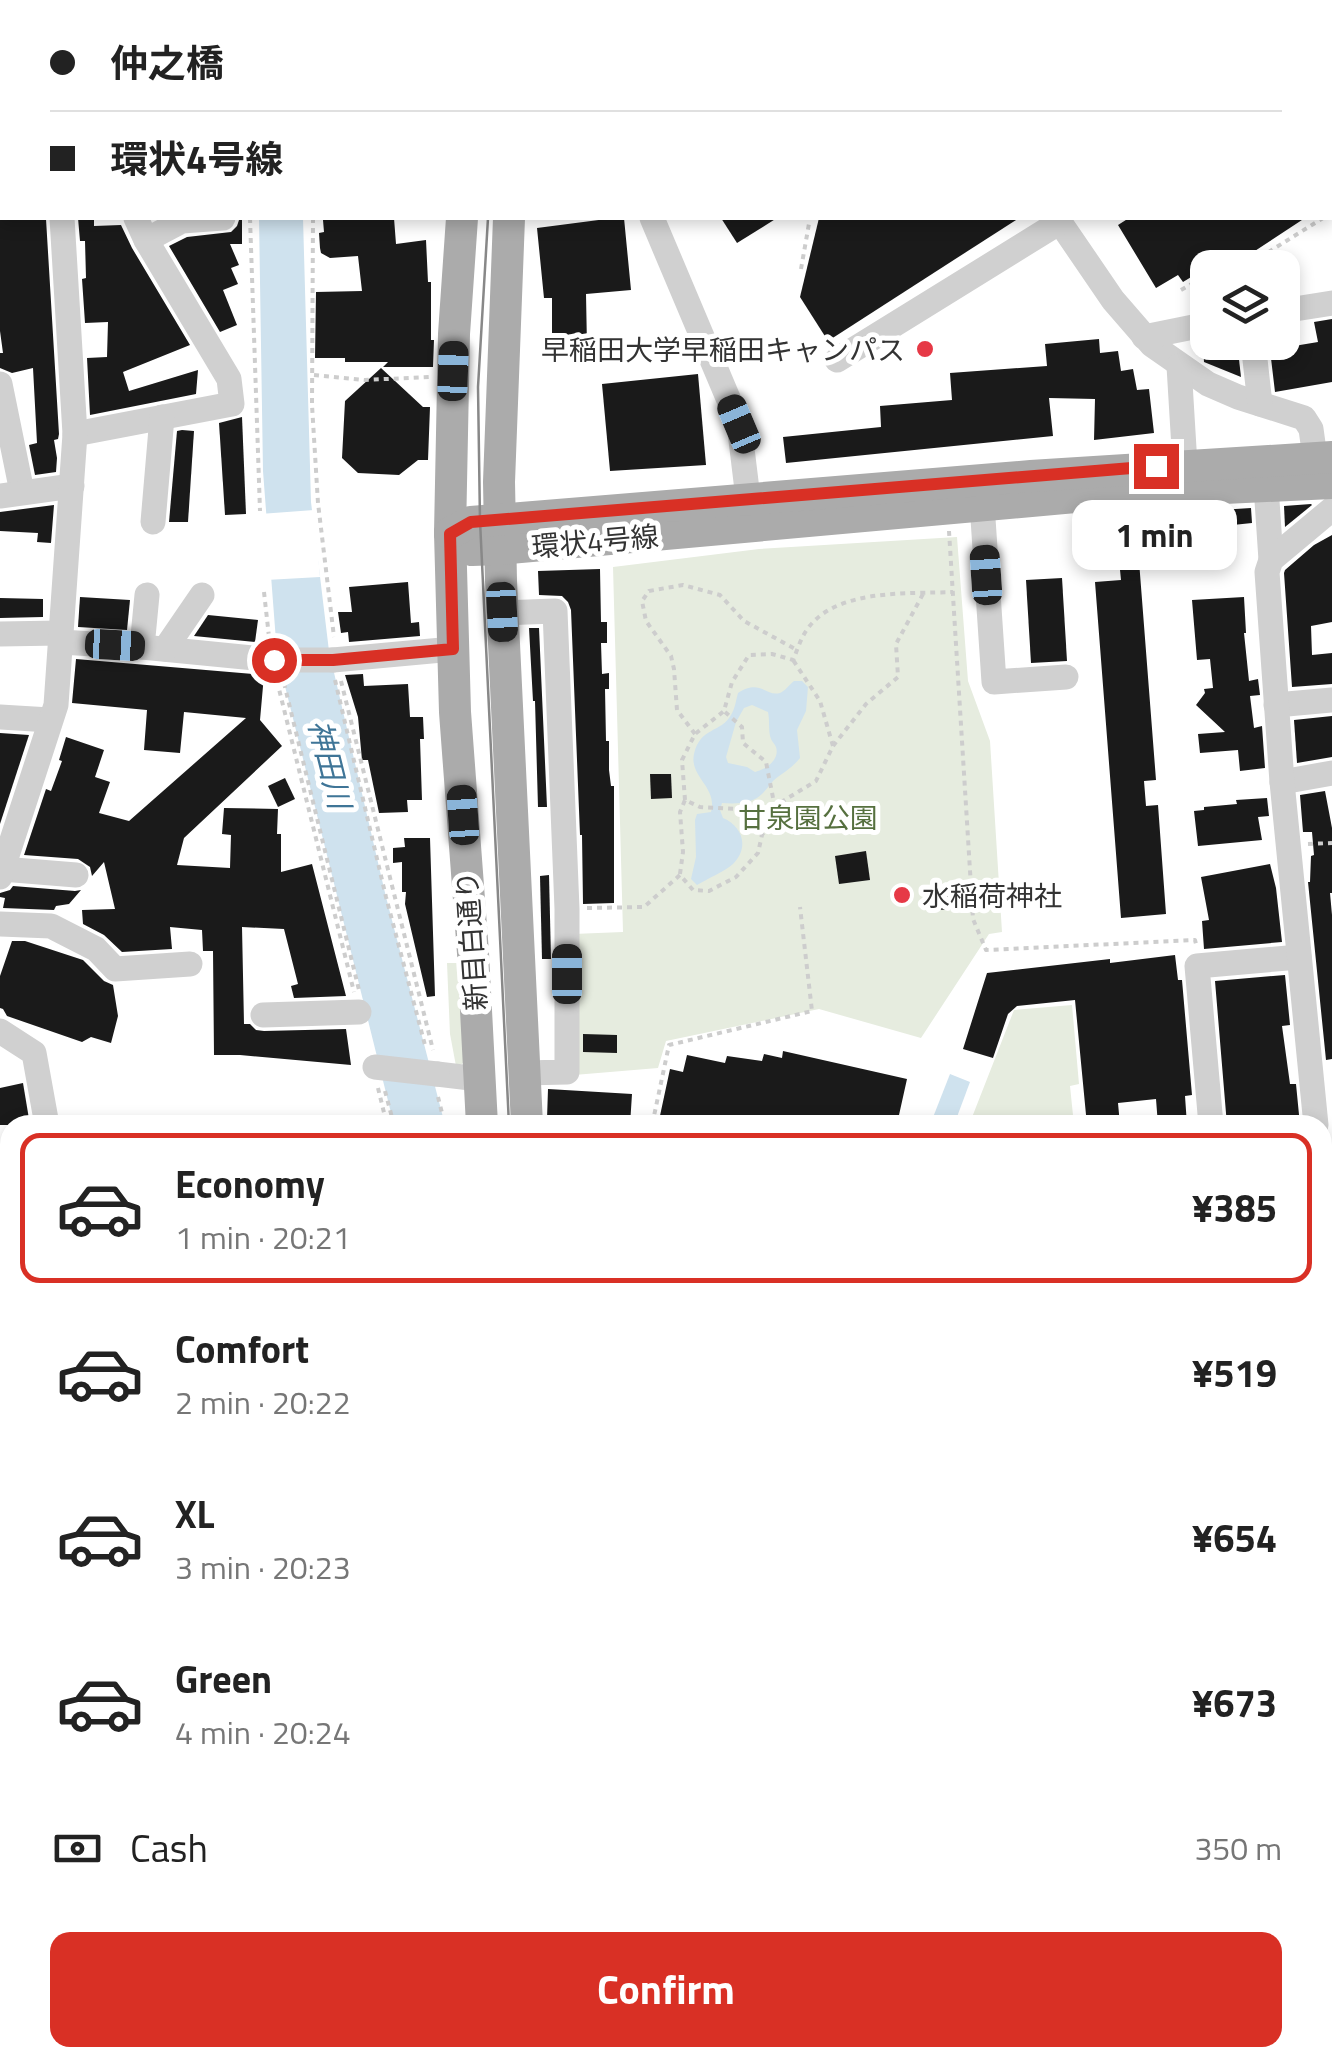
<!DOCTYPE html>
<html lang="en">
<head>
<meta charset="utf-8">
<style>
  body { margin:0; font-family:"Titillium Web","Noto Sans JP",sans-serif; background:#f6f6f6; color:#222; height:100vh; display:flex; flex-direction:column; font-size:38px; white-space:nowrap }
  * { box-sizing:border-box; margin:0 }
  p { font-size:32px; color:#767676 }
  .icon { flex:none; width:55px; height:55px; fill:none; stroke:currentColor; stroke-width:2; stroke-linecap:round; stroke-linejoin:round }
  .map { position:relative; flex:1; overflow:hidden }
  .panel { position:absolute; left:0px; top:1115px; width:1332px; height:952px; display:flex; flex-direction:column; background:#fff; border-radius:30px 30px 0 0; box-shadow:0 5px 15px #0003 }
  .panel>* { flex:none }
  .guide { position:absolute; left:0px; top:0px; width:1332px; height:220px; box-shadow:0 5px 15px #0003; display:grid; align-content:center; height:220px; padding:0 50px; background:#fff }
  .controls { position:absolute; left:1190px; top:250px; display:grid; gap:20px }
  .controls a { display:grid; place-items:center; width:110px; height:110px; border-radius:20px; background:#fff; box-shadow:0 5px 15px #0003; font-size:50px }
  .end { position:absolute; width:45px; height:45px; margin:-22px; border:12px solid #d93025; background:#fff; box-shadow:0 0 0 5px #fff }
  .from { border-radius:50% }
  .bubble { position:absolute; height:70px; border-radius:20px; background:#fff; box-shadow:0 5px 15px #0003; font-size:32px; font-weight:700; line-height:70px; text-align:center }
  .car { position:absolute; width:30px; height:60px; margin:-30px -15px; border-radius:12px; box-shadow:0 0 8px 2px #0007; background:linear-gradient(#222 24%,#8ab4d8 0 40%,#222 0 76%,#8ab4d8 0 86%,#222 0) }
  .guide b { display:flex; align-items:center; gap:35px; height:95px; font-size:38px }
  .guide b+b { border-top:2px solid #e0e0e0 }
  .guide i { width:25px; height:25px; background:#222 }
  ul { padding:18px 0 0; list-style:none }
  li { display:flex; align-items:center; gap:30px; height:150px; margin:0 20px 15px; padding:0 30px; border:5px solid transparent; border-radius:20px }
  li div { flex:1 }
  li b { display:block; font-size:38px }
  li em { font-style:normal; font-weight:700 }
  li.on { border-color:#d93025 }
  li>.icon { width:90px; height:90px; stroke-width:1.5 }
  .pay { display:flex; align-items:center; gap:25px; height:110px; padding:0 50px; font-size:38px }
  .pay p { margin-inline-start:auto }
  .primary-button { display:flex; gap:20px; margin-top:auto; padding:20px 50px }
  .primary-button a { flex:1; height:115px; border-radius:20px; background:#d93025; color:#fff; font-size:40px; font-weight:700; line-height:115px; text-align:center }
  .map>svg:first-child { display:block }
</style>
</head>
<body>
<div class="map">
<svg width="1332" height="2066" viewBox="0 0 1332 2066">
  <rect width="100%" height="100%" fill="#fff"/>
  <g fill="#e6ecdf">
    <path d="M 957,537 L 968,681 L 990,741 L 1002,932 L 989,934 L 921,1038 L 819,1009 L 666,1041 L 658,1068 L 574,1075 L 573,934 L 623,932 L 613,567 L 759,549 Z"/>
    <path d="M 447,963 L 465,963 L 466,1059 L 462,1064 L 456,1066 L 450,1034 Z"/>
    <path d="M 1072,1005 L 1079,1084 L 1070,1086 L 1074,1125 L 969,1125 L 1014,1010 Z"/>
    <path d="M 10,1299 L 10,1412 L 0,1414 L 0,1301 Z"/>
  </g>
  <g fill="#cfe2ee" fill-rule="evenodd">
    <path d="M 259,218 L 303,218 L 311,502 L 329,651 L 386,897 L 445,1125 L 394,1125 L 277,654 L 263,471 Z"/>
    <path d="M 794,681 L 802,681 L 808,687 L 806,711 L 797,730 L 800,758 C 792,768 784,772 774,780 C 770,784 767,789 763,793 C 753,804 736,804 722,803 L 720,810 L 723,818 C 742,826 750,847 733,864 C 725,871 707,879 697,885 L 691,879 L 696,857 L 695,820 L 697,814 L 711,812 C 718,787 689,777 694,754 C 700,727 721,733 731,715 C 735,709 736,700 738,693 C 760,678 766,697 780,693 C 785,691 789,685 794,681 ZM 752,705 L 768,712 C 770,721 768,731 771,739 C 772,742 775,744 776,747 C 780,760 766,769 755,772 L 747,767 L 728,763 L 726,757 L 736,722 L 744,708 Z"/>
    <path d="M 950,1074 L 970,1082 L 954,1125 L 930,1125 Z"/>
  </g>
  <path fill="#fff" d="M 314,510 L 320,577 L 266,580 L 260,514 Z"/>
  <g fill="#1a1a1a">
    <path d="M 78,218 L 94,218 L 94,226 L 121,225 L 132,248 L 190,345 L 123,372 L 129,391 L 198,370 L 196,394 L 90,415 L 87,358 L 107,357 L 108,322 L 85,323 L 82,279 L 86,278 L 85,241 L 80,241 Z"/>
    <path d="M 341,218 L 394,218 L 396,244 L 426,240 L 428,282 L 431,282 L 431,340 L 434,340 L 433,367 L 383,367 L 388,362 L 345,362 L 345,358 L 315,358 L 316,292 L 362,291 L 358,256 L 330,258 L 321,253 L 320,248 L 319,233 L 324,232 L 323,220 Z"/>
    <path d="M 614,218 L 624,218 L 631,290 L 586,294 L 587,347 L 552,349 L 552,298 L 544,298 L 537,228 Z"/>
    <path d="M 721,218 L 777,218 L 737,243 Z"/>
    <path d="M 819,218 L 1019,218 L 828,341 L 800,297 Z"/>
    <path d="M 1129,218 L 1305,218 L 1229,268 L 1206,268 L 1183,282 L 1178,275 L 1156,288 L 1118,225 Z"/>
    <path d="M 46,219 L 59,434 L 58,439 L 54,440 L 57,458 L 56,472 L 35,475 L 29,445 L 37,443 L 33,368 L 12,373 L 0,368 L 0,353 L 3,353 L 0,331 L 0,220 Z"/>
    <path d="M 239,220 L 242,220 L 242,244 L 230,244 L 239,265 L 231,268 L 238,284 L 223,290 L 237,325 L 220,332 L 169,246 L 187,237 L 231,232 L 237,226 Z"/>
    <path d="M 1332,319 L 1332,382 L 1275,392 L 1270,350 L 1318,342 L 1314,322 Z"/>
    <path d="M 1099,339 L 1100,353 L 1118,351 L 1121,371 L 1133,369 L 1137,390 L 1149,389 L 1154,433 L 1094,440 L 1095,399 L 1049,398 L 1053,436 L 786,463 L 783,437 L 881,427 L 880,406 L 952,400 L 950,373 L 1047,366 L 1045,344 Z"/>
    <path d="M 1203,342 L 1237,342 L 1241,377 L 1204,362 Z"/>
    <path d="M 381,368 L 423,407 L 430,407 L 428,460 L 418,460 L 399,475 L 358,473 L 342,458 L 345,401 Z"/>
    <path d="M 698,374 L 706,465 L 610,471 L 602,384 Z"/>
    <path d="M 242,417 L 246,514 L 225,515 L 219,423 Z"/>
    <path d="M 182,430 L 194,431 L 188,522 L 169,522 L 177,431 Z"/>
    <path d="M 1311,504 L 1312,505 L 1285,527 L 1284,506 Z"/>
    <path d="M 54,505 L 51,543 L 37,542 L 38,533 L 0,531 L 0,512 Z"/>
    <path d="M 1251,508 L 1252,523 L 1204,528 L 1207,567 L 1185,569 L 1181,527 L 1174,528 L 1173,513 Z"/>
    <path d="M 1143,517 L 1147,560 L 1139,561 L 1156,780 L 1144,781 L 1146,806 L 1158,805 L 1166,914 L 1121,918 L 1095,582 L 1121,580 L 1115,519 Z"/>
    <path d="M 1332,535 L 1332,622 L 1311,626 L 1312,655 L 1332,653 L 1332,684 L 1292,687 L 1284,573 L 1285,570 L 1314,545 Z"/>
    <path d="M 600,569 L 601,622 L 607,622 L 607,643 L 601,643 L 602,674 L 609,673 L 609,689 L 605,689 L 606,741 L 609,741 L 609,770 L 611,786 L 614,786 L 614,903 L 583,904 L 582,835 L 580,835 L 571,610 L 568,602 L 562,596 L 539,595 L 538,571 Z"/>
    <path d="M 1062,578 L 1067,661 L 1031,663 L 1026,580 Z"/>
    <path d="M 408,582 L 411,623 L 419,622 L 420,636 L 349,642 L 348,632 L 341,633 L 338,612 L 352,612 L 349,587 Z"/>
    <path d="M 80,597 L 130,600 L 127,630 L 78,627 Z"/>
    <path d="M 1244,597 L 1246,633 L 1244,633 L 1249,681 L 1258,679 L 1260,695 L 1250,696 L 1254,728 L 1262,726 L 1265,768 L 1240,771 L 1238,750 L 1200,753 L 1198,734 L 1225,732 L 1196,705 L 1205,693 L 1204,689 L 1213,688 L 1210,659 L 1197,660 L 1192,600 Z"/>
    <path d="M 0,598 L 43,599 L 43,617 L 0,618 Z"/>
    <path d="M 208,615 L 258,620 L 255,642 L 194,636 Z"/>
    <path d="M 529,628 L 539,628 L 547,807 L 538,807 L 535,701 L 533,701 Z"/>
    <path d="M 76,659 L 264,675 L 260,720 L 282,746 L 184,838 L 177,865 L 230,868 L 231,835 L 222,834 L 224,808 L 278,809 L 277,834 L 281,834 L 281,872 L 312,864 L 346,996 L 294,998 L 291,986 L 298,984 L 284,929 L 242,927 L 244,1024 L 250,1024 L 256,1030 L 264,1031 L 346,1029 L 351,1065 L 240,1055 L 214,1055 L 213,951 L 203,951 L 202,930 L 170,927 L 172,949 L 122,952 L 104,935 L 83,924 L 82,910 L 115,909 L 104,862 L 92,876 L 90,867 L 78,859 L 24,855 L 46,789 L 51,791 L 62,761 L 59,760 L 66,737 L 104,750 L 95,777 L 110,782 L 99,813 L 129,821 L 246,718 L 184,712 L 180,753 L 144,750 L 147,710 L 72,703 Z"/>
    <path d="M 363,674 L 364,686 L 408,684 L 410,717 L 423,717 L 424,739 L 420,739 L 422,800 L 407,800 L 408,812 L 379,813 L 368,760 L 362,760 L 358,717 L 345,675 Z"/>
    <path d="M 1332,716 L 1332,757 L 1297,763 L 1294,720 Z"/>
    <path d="M 0,733 L 29,735 L 0,824 Z"/>
    <path d="M 650,774 L 671,774 L 672,798 L 651,799 Z"/>
    <path d="M 285,778 L 295,799 L 278,807 L 268,786 Z"/>
    <path d="M 1325,791 L 1332,828 L 1332,893 L 1330,893 L 1332,915 L 1332,1059 L 1326,1060 L 1308,882 L 1310,882 L 1311,856 L 1314,855 L 1312,832 L 1303,832 L 1300,795 Z"/>
    <path d="M 1267,798 L 1269,816 L 1258,817 L 1262,840 L 1198,846 L 1194,811 L 1204,810 L 1204,807 L 1237,804 L 1236,800 Z"/>
    <path d="M 404,838 L 430,838 L 435,996 L 427,997 L 405,904 L 406,892 L 402,892 L 402,862 L 393,863 L 393,848 L 405,847 Z"/>
    <path d="M 866,851 L 870,880 L 839,884 L 835,856 Z"/>
    <path d="M 1270,864 L 1276,888 L 1282,942 L 1204,949 L 1202,921 L 1209,920 L 1201,877 Z"/>
    <path d="M 549,875 L 551,959 L 542,959 L 540,876 Z"/>
    <path d="M 958,884 L 959,909 L 936,910 L 934,885 Z"/>
    <path d="M 13,886 L 75,891 L 81,890 L 69,904 L 56,906 L 54,910 L 3,908 L 5,898 L 0,897 L 0,893 L 10,890 Z"/>
    <path d="M 12,941 L 25,941 L 83,960 L 104,981 L 113,985 L 118,1016 L 111,1043 L 91,1037 L 82,1042 L 7,1016 L 3,1009 L 0,1008 L 0,976 Z"/>
    <path d="M 1175,955 L 1178,980 L 1182,980 L 1192,1095 L 1185,1096 L 1187,1125 L 1158,1125 L 1156,1099 L 1118,1103 L 1120,1125 L 1087,1125 L 1075,1000 L 1017,1006 L 1008,1014 L 993,1058 L 963,1049 L 987,973 L 1110,959 L 1110,963 Z"/>
    <path d="M 1285,975 L 1290,1025 L 1282,1026 L 1290,1084 L 1296,1084 L 1300,1125 L 1227,1125 L 1215,981 Z"/>
    <path d="M 583,1034 L 617,1035 L 617,1053 L 583,1052 Z"/>
    <path d="M 783,1051 L 907,1079 L 897,1124 L 883,1121 L 882,1125 L 658,1125 L 670,1069 L 683,1072 L 687,1055 L 725,1063 L 727,1056 L 762,1061 L 764,1054 L 782,1058 Z"/>
    <path d="M 23,1083 L 30,1125 L 0,1125 L 0,1088 Z"/>
    <path d="M 548,1089 L 632,1094 L 630,1125 L 554,1125 L 554,1119 L 547,1119 Z"/>
  </g>
  <g fill="none" stroke-linecap="round" stroke-linejoin="round">
    <g stroke="#cdcdcd" stroke-width="4" stroke-dasharray="5 5" stroke-linecap="butt">
      <path d="M 1292,0 L 1293,2"/>
      <path d="M 243,2 L 243,0"/>
      <path d="M 317,2 L 317,0"/>
      <path d="M 1280,2 L 1284,0"/>
      <path d="M 1299,2 L 1299,0"/>
      <path d="M 1330,214 L 1332,212"/>
      <path d="M 250,218 L 260,511"/>
      <path d="M 313,218 L 312,405 L 318,503 L 334,637"/>
      <path d="M 1243,268 L 1323,218"/>
      <path d="M 801,269 L 810,218"/>
      <path d="M 1181,290 L 1197,281 L 1205,291 L 1208,290"/>
      <path d="M 314,375 L 365,380 L 429,377"/>
      <path d="M 949,531 L 973,919 L 986,950 L 1195,940 L 1196,944"/>
      <path d="M 264,592 L 269,637"/>
      <path d="M 335,680 L 386,897 L 426,1049"/>
      <path d="M 277,681 L 354,992"/>
      <path d="M 341,681 L 433,1050"/>
      <path d="M 284,683 L 359,990"/>
      <path d="M 725,712 L 742,727 L 743,743 L 766,762 L 776,813"/>
      <path d="M 695,734 L 677,710 L 674,669 L 671,656 L 646,621 L 642,601 L 649,591 L 683,585 L 720,595 L 744,621 L 797,650"/>
      <path d="M 833,746 L 866,704 L 898,677 L 896,644 L 923,594"/>
      <path d="M 685,800 L 682,760 L 695,734 L 724,711 L 732,682 L 749,655 L 772,654 L 793,660 C 797,651 800,640 806,631 C 834,588 908,594 953,592"/>
      <path d="M 1308,844 L 1332,843"/>
      <path d="M 680,874 L 683,852 L 680,812 L 685,800 L 700,807 L 737,809 L 752,821 L 762,835"/>
      <path d="M 587,908 L 644,907 L 680,875 L 693,890 L 709,891 L 736,877 L 758,853 L 762,835 L 783,801 L 816,781 L 833,746 L 820,701 L 793,660"/>
      <path d="M 378,1088 L 387,1125"/>
      <path d="M 385,1091 L 394,1125"/>
      <path d="M 438,1097 L 445,1125"/>
      <path d="M 691,1125 L 654,1116 L 669,1045 L 812,1011 L 800,907"/>
      <path d="M 104,2066 L 106,2058"/>
      <path d="M 110,2066 L 111,2058"/>
      <path d="M 178,2066 L 179,2058"/>
      <path d="M 183,2066 L 185,2058"/>
    </g>
    <g stroke="#d0d0d0" stroke-width="25">
      <path d="M 421,0 L 422,2"/>
      <path d="M 786,0 L 787,2"/>
      <path d="M 1083,0 L 1085,2"/>
      <path d="M 65,2 L 65,0"/>
      <path d="M 545,2 L 549,0"/>
      <path d="M 911,2 L 913,0"/>
      <path d="M 1330,91 L 1332,91"/>
      <path d="M 0,102 L 2,103"/>
      <path d="M 1330,171 L 1332,182"/>
      <path d="M 652,218 L 739,424 L 748,498"/>
      <path d="M 1057,218 L 1113,300 L 1152,345 L 1208,384 L 1238,397 L 1304,418 L 1311,429 L 1315,458"/>
      <path d="M 146,240 L 182,221 L 223,218"/>
      <path d="M 1282,311 L 1332,303"/>
      <path d="M 1144,337 L 1208,324"/>
      <path d="M 1253,342 L 1260,404"/>
      <path d="M 837,360 L 1060,222"/>
      <path d="M 1179,366 L 1185,465"/>
      <path d="M 0,384 L 22,492"/>
      <path d="M 75,434 L 232,404 L 229,379 L 146,240 L 136,218"/>
      <path d="M 1266,486 L 1271,560"/>
      <path d="M 981,489 L 994,682 L 1066,677"/>
      <path d="M 0,496 L 72,486"/>
      <path d="M 153,522 L 162,417"/>
      <path d="M 502,613 L 555,611 L 567,909 L 567,1072 L 524,1073"/>
      <path d="M 0,634 L 60,633"/>
      <path d="M 61,642 L 142,647 L 274,660"/>
      <path d="M 142,647 L 147,595"/>
      <path d="M 165,649 L 202,595"/>
      <path d="M 333,660 L 453,649"/>
      <path d="M 1276,705 L 1332,700"/>
      <path d="M 0,717 L 50,720"/>
      <path d="M 1282,782 L 1332,773"/>
      <path d="M 2,869 L 76,875"/>
      <path d="M 0,877 L 56,705 L 75,434 L 62,218"/>
      <path d="M 0,924 L 51,926 L 96,949 L 115,969 L 190,964"/>
      <path d="M 263,1015 L 359,1012"/>
      <path d="M 0,1031 L 34,1053 L 47,1125"/>
      <path d="M 437,1074 L 479,1079"/>
      <path d="M 1211,1125 L 1197,966 L 1299,957"/>
      <path d="M 1316,1125 L 1282,782 L 1267,572 L 1271,560 L 1332,509"/>
      <path d="M 1322,1198 L 1332,1295"/>
      <path d="M 1322,1384 L 1332,1384"/>
      <path d="M 0,1449 L 10,1446"/>
      <path d="M 1322,1558 L 1332,1560"/>
      <path d="M 1322,1588 L 1332,1588"/>
      <path d="M 0,1611 L 4,1617 L 10,1620"/>
      <path d="M 1322,1724 L 1332,1722"/>
      <path d="M 0,1732 L 10,1729"/>
      <path d="M 0,1863 L 10,1860"/>
      <path d="M 0,1915 L 10,1913"/>
      <path d="M 0,2015 L 10,2013"/>
      <path d="M 0,2056 L 5,2066"/>
      <path d="M 698,2058 L 701,2066"/>
      <path d="M 783,2058 L 785,2066"/>
      <path d="M 962,2058 L 965,2066"/>
      <path d="M 1245,2058 L 1263,2066"/>
    </g>
    <g stroke="#ababab" stroke-width="32">
      <path d="M 480,2 L 480,0"/>
      <path d="M 524,2 L 524,0"/>
      <path d="M 462,218 L 454,334 L 450,533 L 455,712 L 473,953 L 482,1125"/>
      <path d="M 509,218 L 499,482 L 501,581 L 527,1125"/>
      <path d="M 450,533 L 472,550 L 500,549 L 1119,493 L 1332,483"/>
      <path d="M 450,533 L 471,522 L 1031,476 L 1332,457"/>
      <path d="M 1322,1842 L 1332,1812"/>
      <path d="M 1322,1909 L 1332,1873"/>
      <path d="M 325,2066 L 327,2058"/>
      <path d="M 370,2066 L 372,2058"/>
      <path d="M 1283,2066 L 1284,2058"/>
    </g>
    <g stroke="#888" stroke-width="2.5">
      <path d="M 488,218 L 478,387 L 480,521 L 509,1125"/>
      <path d="M 345,2066 L 347,2058"/>
    </g>
    <g stroke="#d0d0d0" stroke-width="25">
      <path d="M 274,660 L 333,660"/>
      <path d="M 375,1067 L 437,1074"/>
    </g>
  </g>
  <g fill="none" stroke-linecap="round" stroke-linejoin="round">
    <path stroke="#d93025" stroke-width="12" d="M 274,660 L 333,660 L 453,649 L 450,534 L 471,522 L 1156,466"/>
  </g>
  <g fill="#e63946" stroke="#fff" stroke-width="4">
    <circle cx="925" cy="349" r="10"/>
    <circle cx="902" cy="895" r="10"/>
  </g>
  <g text-anchor="middle" dominant-baseline="central" stroke-width="10" stroke-linejoin="round" paint-order="stroke">
    <g font-size="28" fill="#333" stroke="#fff" text-anchor="end">
      <text x="905" y="349">早稲田大学早稲田キャンパス</text>
      <text x="922" y="895" text-anchor="start">水稲荷神社</text>
    </g>
    <g font-size="28" fill="#333" stroke="#fff">
      <text transform="translate(595 541) rotate(-5)">環状4号線</text>
      <text transform="translate(471 941) rotate(-94)">新目白通り</text>
    </g>
    <g font-size="28" fill="#56703f" stroke="#fff">
      <text x="808" y="817">甘泉園公園</text>
    </g>
    <g font-size="30" font-style="italic" fill="#3f7597" stroke="#fff">
      <text transform="translate(330 764) rotate(76)">神田川</text>
    </g>
  </g>
</svg>
<div class="controls">
<a><svg class="icon" aria-label="layers" viewBox="0 0 24 24"><path d="M12 4l9 5-9 5-9-5zM3 14l9 5 9-5"/></svg></a>
</div>
<i class="end from" style="left:274px;top:660px"></i>
<i class="end" style="left:1156px;top:466px"></i>
<div class="bubble" style="left:1072px;top:500px;width:165px">1 min</div>
<i class="car" style="left:453px;top:371px;rotate:2deg"></i>
<i class="car" style="left:739px;top:424px;rotate:337deg"></i>
<i class="car" style="left:986px;top:575px;rotate:356deg"></i>
<i class="car" style="left:502px;top:612px;rotate:177deg"></i>
<i class="car" style="left:115px;top:645px;rotate:93deg"></i>
<i class="car" style="left:463px;top:815px;rotate:356deg"></i>
<i class="car" style="left:567px;top:974px;rotate:0deg"></i>
<div class="guide">
<b><i class="from"></i>仲之橋</b>
<b><i></i>環状4号線</b>
</div>
<section class="panel">
<ul>
<li class="on"><svg class="icon" aria-label="car" viewBox="0 0 24 24"><path d="M5 17H2v-5l4-1 3-4h7l3 4 3 1v5h-3M9 17h6M6 11h13"/><circle cx="7" cy="17" r="2"/><circle cx="17" cy="17" r="2"/></svg><div><b>Economy</b><p>1 min · 20:21</p></div><em>¥385</em></li>
<li><svg class="icon" aria-label="car" viewBox="0 0 24 24"><path d="M5 17H2v-5l4-1 3-4h7l3 4 3 1v5h-3M9 17h6M6 11h13"/><circle cx="7" cy="17" r="2"/><circle cx="17" cy="17" r="2"/></svg><div><b>Comfort</b><p>2 min · 20:22</p></div><em>¥519</em></li>
<li><svg class="icon" aria-label="car" viewBox="0 0 24 24"><path d="M5 17H2v-5l4-1 3-4h7l3 4 3 1v5h-3M9 17h6M6 11h13"/><circle cx="7" cy="17" r="2"/><circle cx="17" cy="17" r="2"/></svg><div><b>XL</b><p>3 min · 20:23</p></div><em>¥654</em></li>
<li><svg class="icon" aria-label="car" viewBox="0 0 24 24"><path d="M5 17H2v-5l4-1 3-4h7l3 4 3 1v5h-3M9 17h6M6 11h13"/><circle cx="7" cy="17" r="2"/><circle cx="17" cy="17" r="2"/></svg><div><b>Green</b><p>4 min · 20:24</p></div><em>¥673</em></li>
</ul>
<div class="pay"><svg class="icon" aria-label="cash" viewBox="0 0 24 24"><path d="M3 7h18v10H3z"/><circle cx="12" cy="12" r="2"/></svg>Cash<p>350 m</p></div>
<div class="primary-button"><a>Confirm</a></div>
</section>
</div>
</body>
</html>
